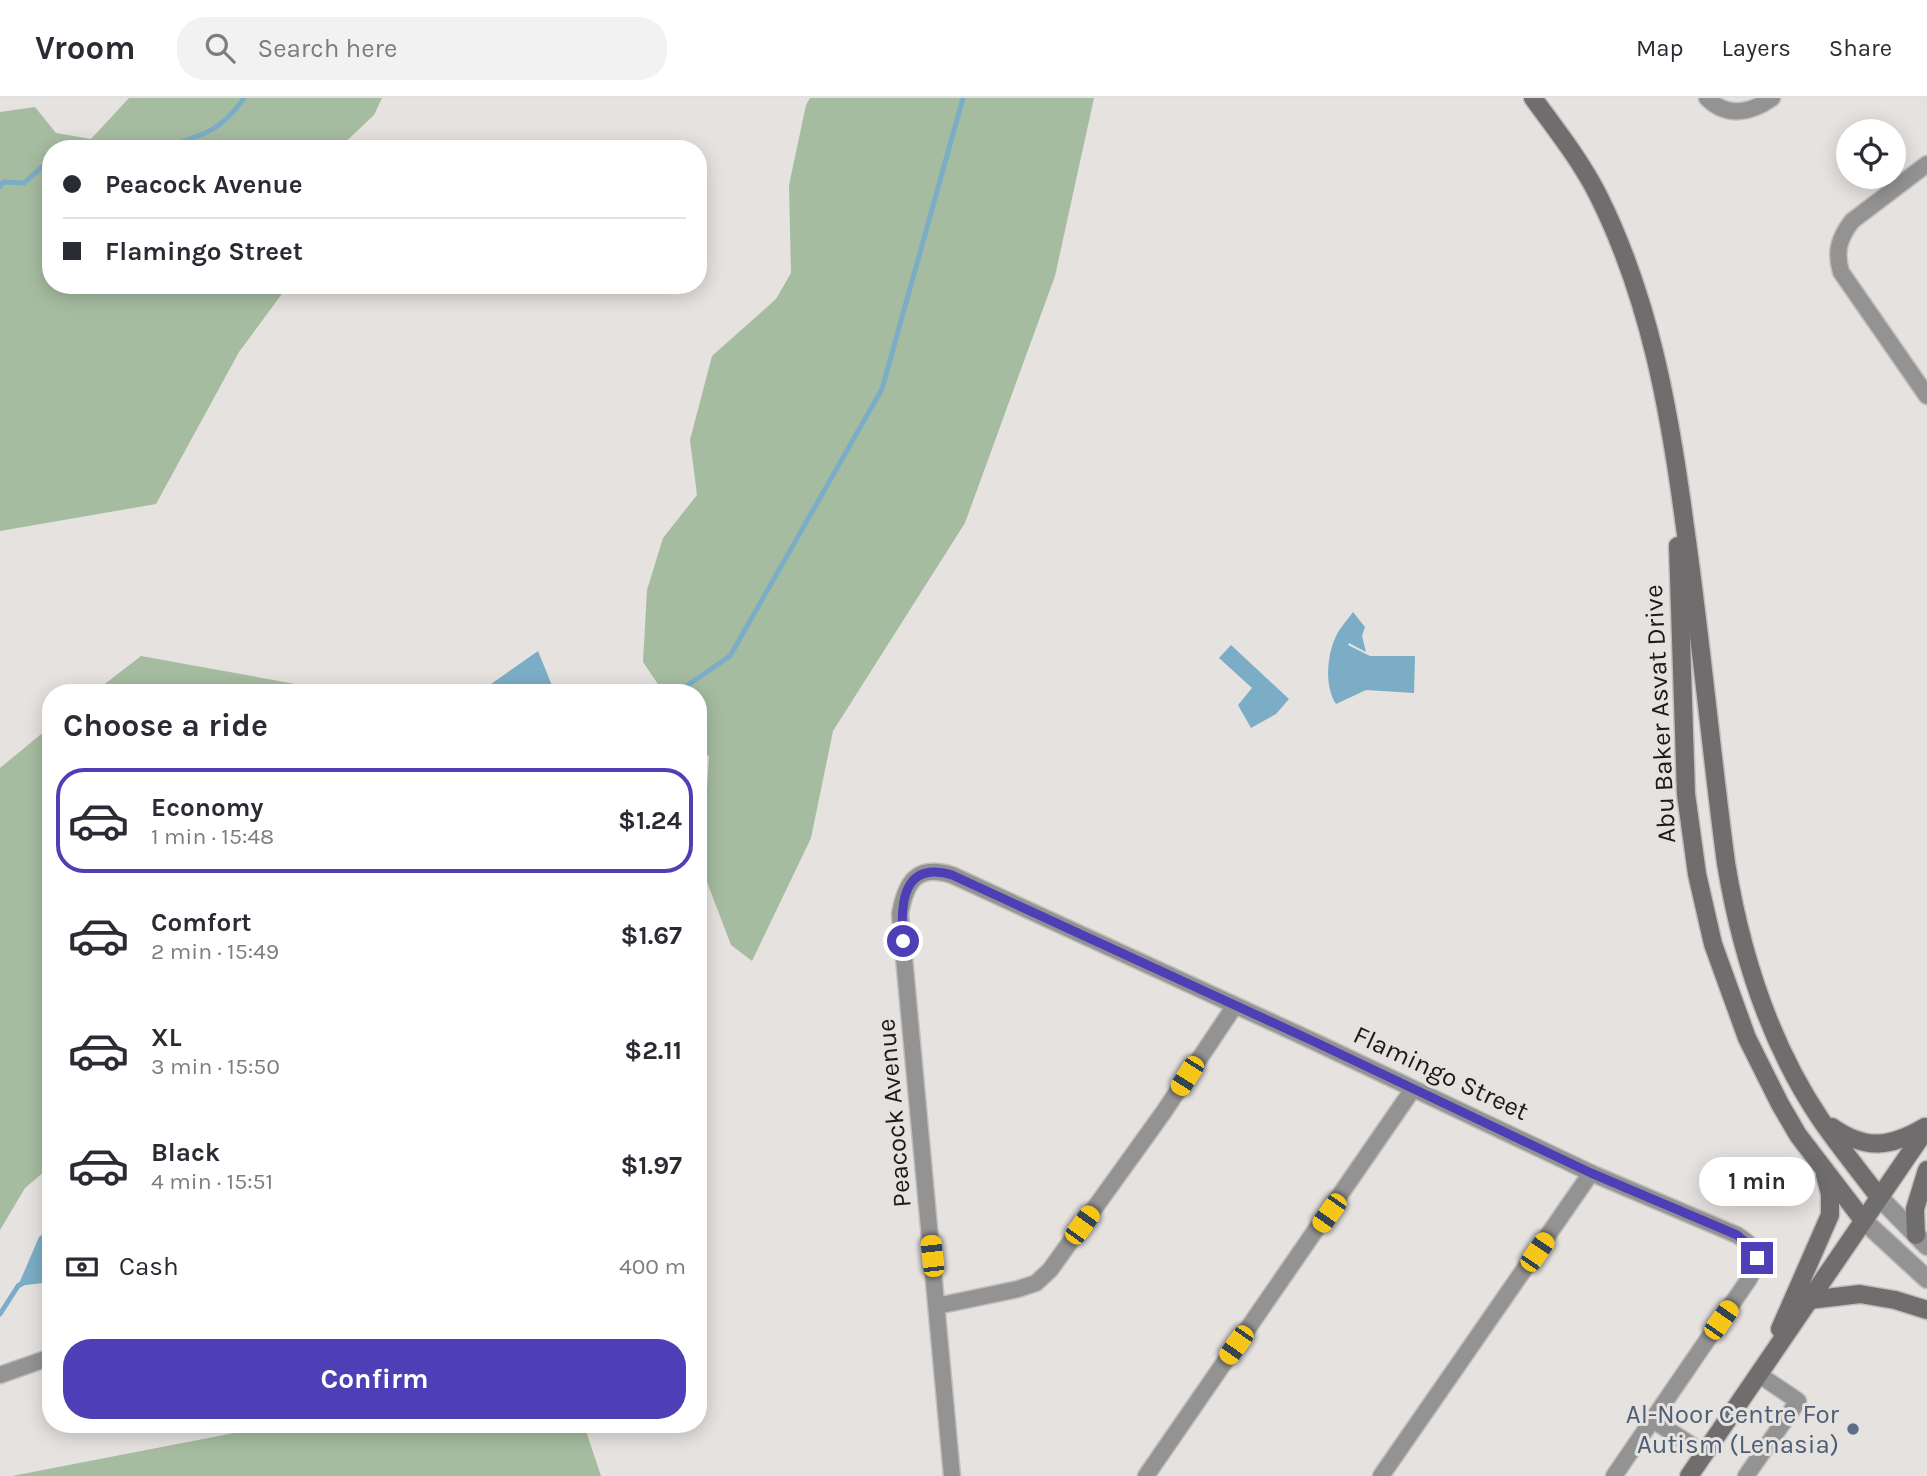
<!DOCTYPE html>
<html lang="en">
<head>
<meta charset="utf-8">
<style>
  body { margin:0; font-family:Karla,sans-serif; background:#f2f2f3; color:#2b2b33; height:100vh; display:flex; flex-direction:column; font-size:26px; white-space:nowrap }
  * { box-sizing:border-box; margin:0 }
  p { font-size:23px; color:#7c7c81 }
  .icon { flex:none; width:38px; height:38px; fill:none; stroke:currentColor; stroke-width:2; stroke-linecap:round; stroke-linejoin:round }
  .map { position:relative; flex:1; overflow:hidden }
  .drawer { position:absolute; left:42px; top:586px; width:665px; height:749px; display:flex; flex-direction:column; background:#fff; border-radius:28px; box-shadow:0 4px 18px #0003 }
  .drawer>* { flex:none }
  .guide { position:absolute; left:42px; top:42px; width:665px; height:154px; border-radius:28px; box-shadow:0 4px 18px #0003; display:grid; align-content:center; height:154px; padding:0 21px; background:#fff }
  .fabs { position:absolute; left:1836px; top:21px; display:grid; gap:14px }
  .fabs a { display:grid; place-items:center; width:70px; height:70px; border-radius:50%; background:#fff; box-shadow:0 4px 18px #0003; font-size:35px }
  .end { position:absolute; width:32px; height:32px; margin:-16px; border:9px solid #4f3fb6; background:#fff; box-shadow:0 0 0 4px #fff }
  .from { border-radius:50% }
  .bubble { position:absolute; height:49px; border-radius:24px; background:#fff; box-shadow:0 4px 18px #0003; font-size:23px; font-weight:700; line-height:49px; text-align:center }
  .car { position:absolute; width:21px; height:42px; margin:-21px -10px; border-radius:9px; box-shadow:0 0 5px 2px #0007; background:linear-gradient(#f5c518 24%,#345 0 40%,#f5c518 0 76%,#345 0 86%,#f5c518 0) }
  .guide b { display:flex; align-items:center; gap:24px; height:66px; font-size:26px }
  .guide b+b { border-top:2px solid #e1e1e2 }
  .guide i { width:18px; height:18px; background:#2b2b33 }
  ul { padding:0; list-style:none }
  li { display:flex; align-items:center; gap:21px; height:105px; margin:0 14px 10px; padding:0 7px; border:4px solid transparent; border-radius:28px }
  li div { flex:1 }
  li b { display:block; font-size:26px }
  li em { font-style:normal; font-weight:700 }
  li.active { border-color:#4f3fb6 }
  li>.icon { width:63px; height:63px; stroke-width:1.5 }
  h2 { padding:0 21px; font-size:32px; line-height:84px }
  .pay { display:flex; align-items:center; gap:18px; height:77px; padding:0 21px; font-size:26px }
  .pay p { margin-inline-start:auto }
  .cta { display:flex; gap:14px; margin-top:auto; padding:14px 21px }
  .cta a { flex:1; height:80px; border-radius:28px; background:#4f3fb6; color:#fff; font-size:28px; font-weight:700; line-height:80px; text-align:center }
  header { display:flex; align-items:center; gap:42px; box-sizing:border-box; height:98px; padding:0 35px; background:#fff; border-bottom:2px solid #e1e1e2 }
  header strong { font-size:33px }
  nav { display:flex; gap:38px; margin-inline-start:auto; font-size:24px }
  .search { width:490px; height:63px; background:#f2f2f3; display:flex; align-items:center; gap:18px; box-sizing:border-box; padding:0 24px; border-radius:28px; color:#7c7c81; font-size:26px }
  .map>svg:first-child { display:block }
</style>
</head>
<body>
<header>
<strong>Vroom</strong>
<div class="search"><svg class="icon" aria-label="search" viewBox="0 0 24 24"><circle cx="10" cy="10" r="6"/><path d="M15 15l6 6"/></svg>Search here</div>
<nav><a>Map</a><a>Layers</a><a>Share</a></nav>
</header>
<div class="map">
<svg width="1927" height="1378" viewBox="0 0 1927 1378">
  <rect width="100%" height="100%" fill="#e5e2e0"/>
  <g fill="#a6bca0">
    <path d="M 129,0 L 382,0 L 374,17 L 338,51 L 51,51 L 51,187 L 284,187 L 284,193 L 239,254 L 156,406 L 0,433 L 0,14 L 35,9 L 56,35 L 91,41 Z"/>
    <path d="M 810,0 L 1094,0 L 1055,178 L 965,425 L 833,633 L 811,740 L 752,863 L 731,847 L 702,771 L 709,659 L 698,644 L 698,595 L 664,595 L 643,564 L 647,492 L 663,440 L 697,397 L 690,342 L 712,258 L 776,201 L 791,175 L 789,87 L 806,7 Z"/>
    <path d="M 141,558 L 345,595 L 93,595 Z"/>
    <path d="M 51,628 L 51,1068 L 25,1090 L 0,1132 L 0,670 Z"/>
    <path d="M 280,1326 L 584,1327 L 601,1378 L 12,1378 Z"/>
  </g>
  <g fill="#7baec6">
    <path d="M 1353,514 L 1365,529 L 1362,538 L 1366,554 L 1349,545 L 1348,547 L 1370,558 L 1415,558 L 1414,595 L 1366,592 L 1336,606 C 1324,588 1327,555 1337,536 C 1341,529 1348,521 1353,514 Z"/>
    <path d="M 1231,547 L 1289,601 L 1276,616 L 1251,630 L 1238,607 L 1252,590 L 1219,560 Z"/>
    <path d="M 538,553 L 555,595 L 479,595 L 481,593 Z"/>
    <path d="M 51,1130 L 51,1184 L 18,1188 L 39,1139 Z"/>
  </g>
  <g fill="none" stroke-linecap="round" stroke-linejoin="round">
    <g stroke="#7baec6" stroke-width="5">
      <path d="M 159,51 C 199,38 219,36 244,0"/>
      <path d="M 0,89 L 3,84 L 24,85 L 44,67 L 51,66"/>
      <path d="M 676,595 L 730,558 L 882,291 L 963,0"/>
      <path d="M 0,1216 L 18,1188 L 23,1185"/>
    </g>
    <defs>
      <g id="minor">
        <path d="M 1707,0 C 1727,20 1751,15 1772,0"/>
        <path d="M 1927,66 L 1852,123 C 1839,140 1835,154 1841,174 L 1927,298"/>
        <path d="M 937,1208 L 1018,1191 L 1036,1185 L 1050,1172 L 1163,1015 L 1234,909"/>
        <path d="M 0,1277 L 51,1259"/>
        <path d="M 1653,1322 L 1705,1356"/>
        <path d="M 952,1378 L 900,816 C 906,783 917,766 952,777 L 1315,944 L 1591,1075 L 1737,1137 C 1758,1150 1761,1159 1749,1181 L 1614,1378"/>
        <path d="M 1146,1378 L 1413,991"/>
        <path d="M 1381,1378 L 1591,1075"/>
        <path d="M 1746,1378 L 1798,1303 L 1758,1276"/>
      </g>
      <g id="tertiary">
        <path d="M 1879,1099 L 1927,1148"/>
        <path d="M 1863,1122 L 1927,1181"/>
      </g>
      <g id="secondary">
        <path d="M 1533,0 C 1555,30 1581,63 1598,97 C 1650,201 1670,315 1685,429 C 1701,541 1711,653 1726,765 C 1741,856 1769,945 1821,1022 C 1839,1048 1860,1074 1879,1099"/>
        <path d="M 1678,448 L 1686,696 L 1697,776 L 1713,846 L 1747,940 L 1780,1006 L 1798,1037 L 1863,1122"/>
        <path d="M 1832,1029 C 1866,1053 1891,1049 1925,1029"/>
        <path d="M 1916,1137 L 1915,1111 L 1927,1072"/>
        <path d="M 1809,1202 L 1860,1196 L 1895,1202 L 1927,1212"/>
        <path d="M 1780,1231 L 1830,1117 L 1830,1096 L 1825,1077"/>
        <path d="M 1689,1378 L 1927,1030"/>
      </g>
    </defs>
    <use href="#minor" stroke="#c1bebc" stroke-width="19"/>
    <use href="#tertiary" stroke="#c1bebc" stroke-width="21"/>
    <use href="#secondary" stroke="#c1bebc" stroke-width="21"/>
    <use href="#minor" stroke="#949394" stroke-width="16"/>
    <use href="#tertiary" stroke="#949394" stroke-width="18"/>
    <use href="#secondary" stroke="#6f6d6e" stroke-width="18"/>
  </g>
  <g fill="none" stroke-linecap="round" stroke-linejoin="round">
    <path stroke="#4f3fb6" stroke-width="9" d="M 903,843 C 900,807 902,762 952,777 L 1315,944 L 1591,1075 L 1737,1137 L 1755,1152 L 1757,1160"/>
  </g>
  <circle fill="#5c6f8a" stroke="#e5e2e0" stroke-width="2.5" cx="1853" cy="1331" r="7"/>
  <g text-anchor="middle" dominant-baseline="central" stroke-width="6" stroke-linejoin="round" paint-order="stroke">
    <g font-size="26" fill="#1b1a19" stroke="#e5e2e0">
      <text transform="translate(1660 616) rotate(-93)">Abu Baker Asvat Drive</text>
      <text transform="translate(1441 975) rotate(25)">Flamingo Street</text>
      <text transform="translate(894 1015) rotate(-95)">Peacock Avenue</text>
    </g>
    <g font-size="26" fill="#4e5e75" stroke="#e5e2e0" text-anchor="end">
      <text x="1839" y="1316">Al-Noor Centre For<tspan x="1839" dy="30">Autism (Lenasia)</tspan></text>
    </g>
  </g>
</svg>
<div class="fabs">
<a><svg class="icon" aria-label="locate" viewBox="0 0 24 24"><circle cx="12" cy="12" r="6"/><path d="M12 2v4M12 18v4M2 12h4M18 12h4"/></svg></a>
</div>
<i class="end from" style="left:903px;top:843px"></i>
<i class="end" style="left:1757px;top:1160px"></i>
<div class="bubble" style="left:1699px;top:1059px;width:116px">1 min</div>
<i class="car" style="left:1187px;top:978px;rotate:212deg"></i>
<i class="car" style="left:1329px;top:1115px;rotate:215deg"></i>
<i class="car" style="left:1082px;top:1127px;rotate:36deg"></i>
<i class="car" style="left:1537px;top:1154px;rotate:34deg"></i>
<i class="car" style="left:932px;top:1158px;rotate:354deg"></i>
<i class="car" style="left:1721px;top:1222px;rotate:35deg"></i>
<i class="car" style="left:1236px;top:1247px;rotate:215deg"></i>
<div class="guide">
<b><i class="from"></i>Peacock Avenue</b>
<b><i></i>Flamingo Street</b>
</div>
<section class="drawer">
<h2>Choose a ride</h2>
<ul>
<li class="active"><svg class="icon" aria-label="car" viewBox="0 0 24 24"><path d="M5 17H2v-5l4-1 3-4h7l3 4 3 1v5h-3M9 17h6M6 11h13"/><circle cx="7" cy="17" r="2"/><circle cx="17" cy="17" r="2"/></svg><div><b>Economy</b><p>1 min · 15:48</p></div><em>$1.24</em></li>
<li><svg class="icon" aria-label="car" viewBox="0 0 24 24"><path d="M5 17H2v-5l4-1 3-4h7l3 4 3 1v5h-3M9 17h6M6 11h13"/><circle cx="7" cy="17" r="2"/><circle cx="17" cy="17" r="2"/></svg><div><b>Comfort</b><p>2 min · 15:49</p></div><em>$1.67</em></li>
<li><svg class="icon" aria-label="car" viewBox="0 0 24 24"><path d="M5 17H2v-5l4-1 3-4h7l3 4 3 1v5h-3M9 17h6M6 11h13"/><circle cx="7" cy="17" r="2"/><circle cx="17" cy="17" r="2"/></svg><div><b>XL</b><p>3 min · 15:50</p></div><em>$2.11</em></li>
<li><svg class="icon" aria-label="car" viewBox="0 0 24 24"><path d="M5 17H2v-5l4-1 3-4h7l3 4 3 1v5h-3M9 17h6M6 11h13"/><circle cx="7" cy="17" r="2"/><circle cx="17" cy="17" r="2"/></svg><div><b>Black</b><p>4 min · 15:51</p></div><em>$1.97</em></li>
</ul>
<div class="pay"><svg class="icon" aria-label="cash" viewBox="0 0 24 24"><path d="M3 7h18v10H3z"/><circle cx="12" cy="12" r="2"/></svg>Cash<p>400 m</p></div>
<div class="cta"><a>Confirm</a></div>
</section>
</div>
</body>
</html>
